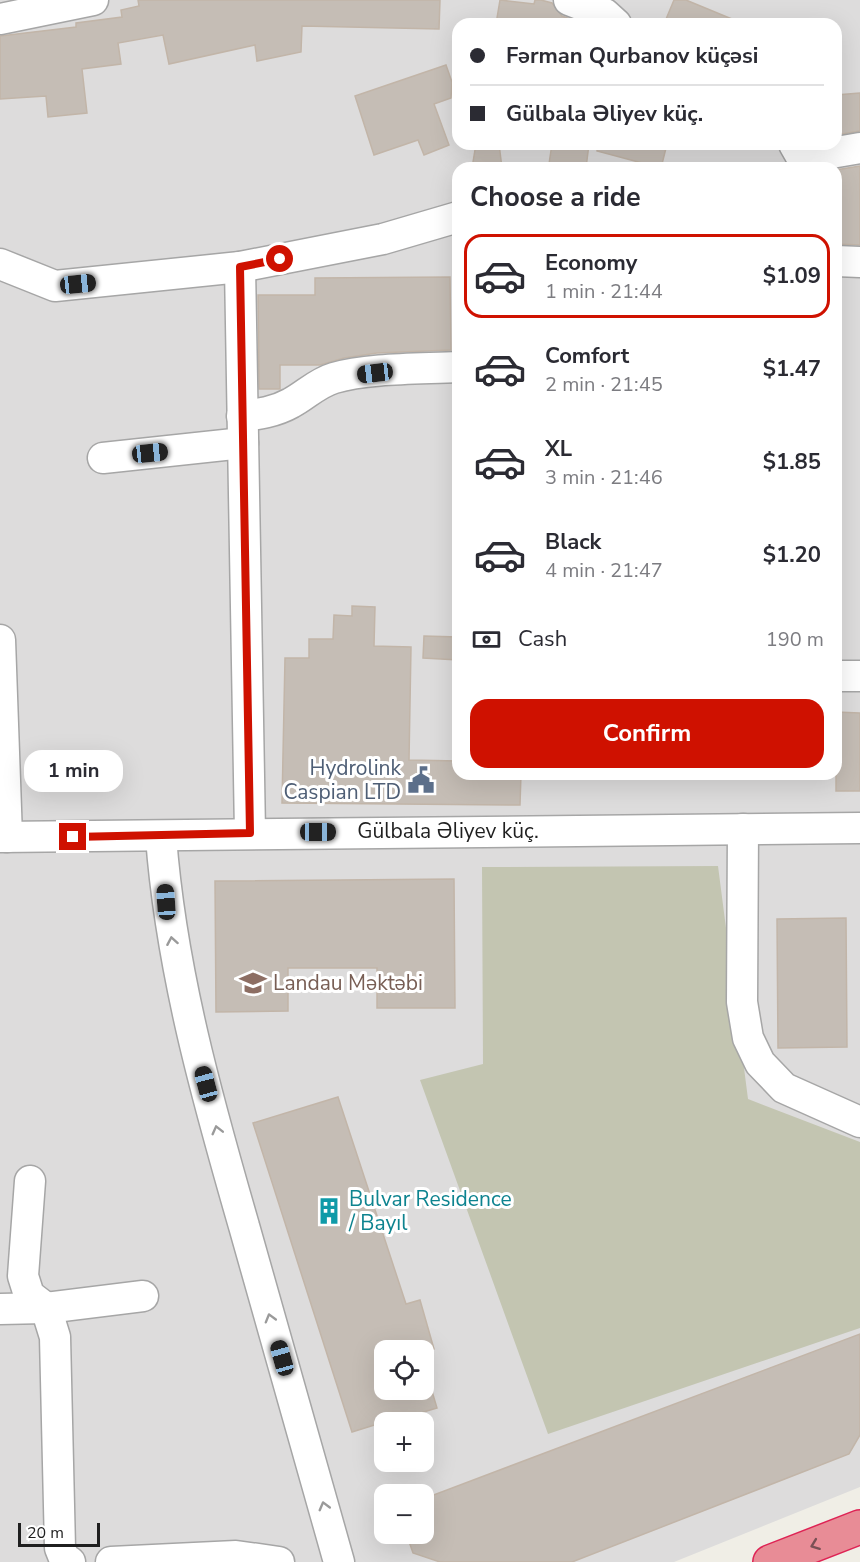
<!DOCTYPE html>
<html lang="en">
<head>
<meta charset="utf-8">
<style>
  body { margin:0; font-family:"Nunito Sans",sans-serif; background:#f7f7f7; color:#2b2b33; height:100vh; display:flex; flex-direction:column; font-size:22px; white-space:nowrap }
  * { box-sizing:border-box; margin:0 }
  p { font-size:20px; color:#7c7c81 }
  .icon { flex:none; width:33px; height:33px; fill:none; stroke:currentColor; stroke-width:2; stroke-linecap:round; stroke-linejoin:round }
  .map { position:relative; flex:1; overflow:hidden }
  .details { position:absolute; left:452px; top:162px; width:390px; height:618px; display:flex; flex-direction:column; background:#fff; border-radius:18px; box-shadow:0 6px 24px #0002 }
  .details>* { flex:none }
  .hud { position:absolute; left:452px; top:18px; width:390px; height:132px; border-radius:18px; box-shadow:0 6px 24px #0002; display:grid; align-content:center; height:132px; padding:0 18px; background:#fff }
  .controls { position:absolute; left:374px; top:1340px; display:grid; gap:12px }
  .controls a { display:grid; place-items:center; width:60px; height:60px; border-radius:12px; background:#fff; box-shadow:0 6px 24px #0002; font-size:30px }
  .scale { position:absolute; left:18px; bottom:15px; width:82px; box-sizing:border-box; padding-left:6px; border:3px solid #1f1f1f; border-top:0; font-size:16px; line-height:21px; white-space:nowrap; color:#1f1f1f; -webkit-text-stroke:4px #fff; paint-order:stroke }
  .end { position:absolute; width:27px; height:27px; margin:-14px; border:8px solid #cf1100; background:#fff; box-shadow:0 0 0 3px #fff }
  .from { border-radius:50% }
  .bubble { position:absolute; height:42px; border-radius:18px; background:#fff; box-shadow:0 6px 24px #0002; font-size:20px; font-weight:700; line-height:42px; text-align:center }
  .car { position:absolute; width:18px; height:36px; margin:-18px -9px; border-radius:8px; box-shadow:0 0 4px 2px #0007; background:linear-gradient(#222 24%,#8ab4d8 0 40%,#222 0 76%,#8ab4d8 0 86%,#222 0) }
  .hud b { display:flex; align-items:center; gap:21px; height:57px; font-size:22px }
  .hud b+b { border-top:2px solid #e1e1e2 }
  .hud i { width:15px; height:15px; background:#2b2b33 }
  ul { padding:0; list-style:none }
  li { display:flex; align-items:center; gap:18px; height:84px; margin:0 12px 9px; padding:0 6px; border:3px solid transparent; border-radius:18px }
  li div { flex:1 }
  li b { display:block; font-size:22px }
  li em { font-style:normal; font-weight:700 }
  li.current { border-color:#cf1100 }
  li>.icon { width:54px; height:54px; stroke-width:1.5 }
  h2 { padding:0 18px; font-size:27px; line-height:72px }
  .pay { display:flex; align-items:center; gap:15px; height:66px; padding:0 18px; font-size:22px }
  .pay p { margin-inline-start:auto }
  .action { display:flex; gap:12px; margin-top:auto; padding:12px 18px }
  .action a { flex:1; height:69px; border-radius:18px; background:#cf1100; color:#fff; font-size:24px; font-weight:700; line-height:69px; text-align:center }
  .map>svg:first-child { display:block }
</style>
</head>
<body>
<div class="map">
<svg width="860" height="1562" viewBox="0 0 860 1562">
  <rect width="100%" height="100%" fill="#f0eee6"/>
  <path fill="#dddcdc" fill-rule="evenodd" d="M 0,0 L 860,0 L 860,1487 L 674,1562 L 0,1562 ZM 458,24 L 836,24 L 836,144 L 458,144 ZM 458,168 L 836,168 L 836,774 L 458,774 ZM 384,1350 L 423,1350 L 423,1389 L 384,1389 ZM 384,1422 L 423,1422 L 423,1461 L 384,1461 ZM 384,1494 L 423,1494 L 423,1533 L 384,1533 Z"/>
  <path fill="#c3c5b1" d="M 718,866 L 748,1099 L 860,1142 L 860,1328 L 548,1434 L 420,1080 L 483,1064 L 482,867 Z"/>
  <g fill="#c5bdb5" stroke="#c2b5a8" stroke-width="1.5">
    <path d="M 138,0 L 440,0 L 439,29 L 302,26 L 301,52 L 257,61 L 255,45 L 169,64 L 163,35 L 118,43 L 121,64 L 82,69 L 87,113 L 48,117 L 46,96 L 0,99 L 0,36 L 76,27 L 76,23 L 122,17 L 121,10 L 139,6 Z"/>
    <path d="M 500,0 L 534,4 L 535,0 L 541,0 L 552,3 L 562,16 L 583,24 L 496,24 Z"/>
    <path d="M 674,0 L 686,0 L 744,24 L 664,24 Z"/>
    <path d="M 446,65 L 452,82 L 451,98 L 434,104 L 449,145 L 424,155 L 418,140 L 374,155 L 355,96 Z"/>
    <path d="M 860,93 L 860,131 L 836,135 L 836,95 Z"/>
    <path d="M 476,144 L 499,144 L 502,168 L 472,168 Z"/>
    <path d="M 552,144 L 589,144 L 586,168 L 549,164 Z"/>
    <path d="M 598,144 L 667,144 L 661,168 L 597,151 Z"/>
    <path d="M 860,166 L 860,245 L 836,244 L 836,170 Z"/>
    <path d="M 450,277 L 451,350 L 377,353 L 344,358 L 320,365 L 280,365 L 280,389 L 259,389 L 258,295 L 315,295 L 315,278 Z"/>
    <path d="M 352,606 L 375,607 L 374,646 L 411,647 L 409,760 L 458,761 L 458,774 L 521,774 L 520,805 L 282,803 L 285,658 L 309,658 L 309,639 L 333,639 L 334,615 L 352,616 Z"/>
    <path d="M 424,636 L 458,637 L 458,660 L 423,658 Z"/>
    <path d="M 836,712 L 860,713 L 860,791 L 836,791 Z"/>
    <path d="M 454,879 L 455,1008 L 377,1008 L 377,968 L 288,968 L 288,1011 L 216,1012 L 215,881 Z"/>
    <path d="M 846,918 L 847,1047 L 778,1048 L 777,919 Z"/>
    <path d="M 338,1097 L 406,1304 L 420,1300 L 434,1349 L 423,1352 L 423,1350 L 384,1350 L 384,1389 L 423,1389 L 423,1361 L 437,1408 L 407,1417 L 408,1422 L 384,1422 L 352,1432 L 253,1123 Z"/>
    <path d="M 860,1334 L 860,1435 L 849,1454 L 572,1562 L 440,1562 L 413,1553 L 406,1533 L 423,1533 L 423,1499 Z"/>
  </g>
  <g fill="none" stroke-linecap="round" stroke-linejoin="round">
    <defs>
      <g id="minor">
        <path d="M 569,0 L 605,14 L 616,24"/>
        <path d="M 0,19 L 93,0"/>
        <path d="M 794,144 L 802,158 L 860,148"/>
        <path d="M 836,261 L 860,262"/>
        <path d="M 0,264 L 55,286 L 240,267 L 383,239 L 458,217"/>
        <path d="M 240,267 L 250,833"/>
        <path d="M 242,416 C 259,414 275,412 291,403 C 306,395 317,383 334,378 C 368,368 421,369 458,367"/>
        <path d="M 103,458 L 243,443"/>
        <path d="M 0,640 L 7,837"/>
        <path d="M 836,676 L 860,676"/>
        <path d="M 743,829 L 742,1002 L 748,1038 L 760,1063 L 784,1088 L 860,1122"/>
        <path d="M 0,837 L 860,828"/>
        <path d="M 161,837 C 171,970 207,1098 244,1226 C 276,1338 308,1450 339,1562"/>
        <path d="M 30,1181 L 23,1276 L 29,1295 L 46,1308 L 55,1337 L 60,1548 L 64,1558 L 70,1562"/>
        <path d="M 0,1309 L 46,1308 L 143,1296"/>
        <path d="M 111,1562 L 236,1556 L 279,1562"/>
      </g>
      <path id="highway" d="M 770,1562 L 860,1527"/>
    </defs>
    <use href="#minor" stroke="#a6a6a6" stroke-width="33"/>
    <use href="#highway" stroke="#de2354" stroke-width="36"/>
    <use href="#minor" stroke="#fff" stroke-width="30"/>
    <use href="#highway" stroke="#e88c96" stroke-width="33"/>
  </g>
  <defs><path id="oneway-chevron" d="M-2-3.5L2.5 0L-2 3.5" fill="none" stroke-width="1.6" stroke-linecap="round" stroke-linejoin="round" transform="scale(1.5)"/></defs>
  <g stroke="#9a9a9a">
    <use href="#oneway-chevron" transform="translate(172 941) rotate(-100)"/>
    <use href="#oneway-chevron" transform="translate(217 1130) rotate(-104)"/>
    <use href="#oneway-chevron" transform="translate(270 1318) rotate(-106)"/>
    <use href="#oneway-chevron" transform="translate(324 1506) rotate(-105)"/>
  </g>
  <use stroke="#795055" href="#oneway-chevron" transform="translate(815 1545) rotate(159)"/>
  <g fill="none" stroke-linecap="round" stroke-linejoin="round">
    <path stroke="#cf1100" stroke-width="8" d="M 73,837 L 250,833 L 240,267 L 280,259"/>
  </g>
  <defs>
    <symbol id="civic-bare" viewBox="-9 -9 18 18"><path d="M-.6-6.5H3V-4.5H.6V-3L4-1V1h2V6H-6V1h2V-1L-.6-3ZM-1.2 2.5V6h2.4V2.5Z" fill="#5c6f8a" stroke="#fff" stroke-width="2.5" paint-order="stroke"/></symbol>
    <symbol id="school-bare" viewBox="-9 -9 18 18"><path d="M0-5L7-2L0 1L-7-2ZM-4 1L0 2.5L4 1V4Q0 6-4 4Z" fill="#8d6e63" stroke="#fff" stroke-width="2.5" paint-order="stroke"/></symbol>
    <symbol id="building-bare" viewBox="-9 -9 18 18"><path d="M-4-6H4V6H1V3H-1V6H-4ZM-2.5-4.3h1.7v1.8h-1.7ZM.8-4.3h1.7v1.8H.8ZM-2.5-1h1.7V.8h-1.7ZM.8-1h1.7V.8H.8Z" fill="#0f9aa8" stroke="#fff" stroke-width="2.5" paint-order="stroke"/></symbol>
  </defs>
  <g fill-rule="evenodd">
    <use href="#civic-bare" x="402" y="761" width="38" height="38"/>
    <use href="#school-bare" x="234" y="964" width="38" height="38"/>
    <use href="#building-bare" x="310" y="1192" width="38" height="38"/>
  </g>
  <g text-anchor="middle" dominant-baseline="central" stroke-width="6" stroke-linejoin="round" paint-order="stroke">
    <g font-size="21" fill="#4e5e75" stroke="#fff" text-anchor="end">
      <text x="401" y="768">Hydrolink<tspan x="401" dy="24">Caspian LTD</tspan></text>
    </g>
    <g font-size="21" fill="#1f1f1f" stroke="#fff">
      <text x="448" y="831">Gülbala Əliyev küç.</text>
    </g>
    <g font-size="21" fill="#785e54" stroke="#fff" text-anchor="start">
      <text x="273" y="983">Landau Məktəbi</text>
    </g>
    <g font-size="21" fill="#0d838f" stroke="#fff" text-anchor="start">
      <text x="349" y="1199">Bulvar Residence<tspan x="349" dy="24">/ Bayıl</tspan></text>
    </g>
  </g>
</svg>
<div class="controls">
<a><svg class="icon" aria-label="locate" viewBox="0 0 24 24"><circle cx="12" cy="12" r="6"/><path d="M12 2v4M12 18v4M2 12h4M18 12h4"/></svg></a>
<a>+</a>
<a>−</a>
</div>
<div class="scale">20 m</div>
<i class="end from" style="left:280px;top:259px"></i>
<i class="end" style="left:73px;top:837px"></i>
<div class="bubble" style="left:24px;top:750px;width:99px">1 min</div>
<i class="car" style="left:78px;top:284px;rotate:84deg"></i>
<i class="car" style="left:375px;top:373px;rotate:263deg"></i>
<i class="car" style="left:150px;top:453px;rotate:84deg"></i>
<i class="car" style="left:318px;top:832px;rotate:90deg"></i>
<i class="car" style="left:166px;top:902px;rotate:356deg"></i>
<i class="car" style="left:206px;top:1084px;rotate:345deg"></i>
<i class="car" style="left:282px;top:1358px;rotate:344deg"></i>
<div class="hud">
<b><i class="from"></i>Fərman Qurbanov küçəsi</b>
<b><i></i>Gülbala Əliyev küç.</b>
</div>
<section class="details">
<h2>Choose a ride</h2>
<ul>
<li class="current"><svg class="icon" aria-label="car" viewBox="0 0 24 24"><path d="M5 17H2v-5l4-1 3-4h7l3 4 3 1v5h-3M9 17h6M6 11h13"/><circle cx="7" cy="17" r="2"/><circle cx="17" cy="17" r="2"/></svg><div><b>Economy</b><p>1 min · 21:44</p></div><em>$1.09</em></li>
<li><svg class="icon" aria-label="car" viewBox="0 0 24 24"><path d="M5 17H2v-5l4-1 3-4h7l3 4 3 1v5h-3M9 17h6M6 11h13"/><circle cx="7" cy="17" r="2"/><circle cx="17" cy="17" r="2"/></svg><div><b>Comfort</b><p>2 min · 21:45</p></div><em>$1.47</em></li>
<li><svg class="icon" aria-label="car" viewBox="0 0 24 24"><path d="M5 17H2v-5l4-1 3-4h7l3 4 3 1v5h-3M9 17h6M6 11h13"/><circle cx="7" cy="17" r="2"/><circle cx="17" cy="17" r="2"/></svg><div><b>XL</b><p>3 min · 21:46</p></div><em>$1.85</em></li>
<li><svg class="icon" aria-label="car" viewBox="0 0 24 24"><path d="M5 17H2v-5l4-1 3-4h7l3 4 3 1v5h-3M9 17h6M6 11h13"/><circle cx="7" cy="17" r="2"/><circle cx="17" cy="17" r="2"/></svg><div><b>Black</b><p>4 min · 21:47</p></div><em>$1.20</em></li>
</ul>
<div class="pay"><svg class="icon" aria-label="cash" viewBox="0 0 24 24"><path d="M3 7h18v10H3z"/><circle cx="12" cy="12" r="2"/></svg>Cash<p>190 m</p></div>
<div class="action"><a>Confirm</a></div>
</section>
</div>
</body>
</html>
